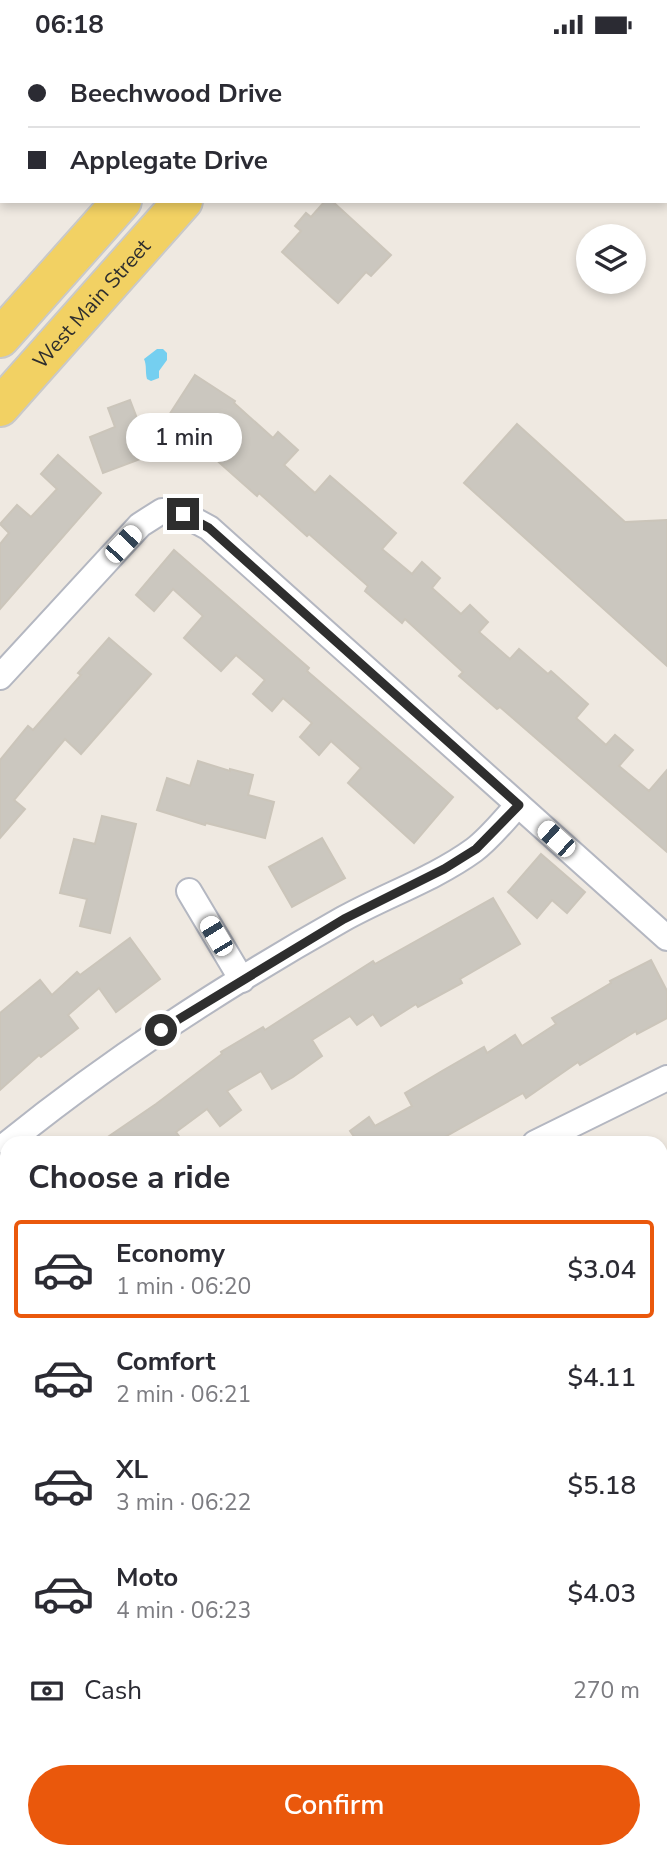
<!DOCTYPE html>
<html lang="en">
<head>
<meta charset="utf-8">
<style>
  body { margin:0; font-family:"Nunito Sans",sans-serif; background:#f7f7f7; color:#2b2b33; height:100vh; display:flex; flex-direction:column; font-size:26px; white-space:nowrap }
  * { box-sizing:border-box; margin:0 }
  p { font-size:23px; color:#7c7c81 }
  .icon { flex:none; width:38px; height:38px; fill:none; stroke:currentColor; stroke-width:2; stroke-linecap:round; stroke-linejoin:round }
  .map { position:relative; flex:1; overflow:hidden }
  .panel { position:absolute; left:0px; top:1087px; width:668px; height:723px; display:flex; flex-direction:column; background:#fff; border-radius:21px 21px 0 0; box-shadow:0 4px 10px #0003 }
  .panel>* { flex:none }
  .guide { position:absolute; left:0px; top:0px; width:668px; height:154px; box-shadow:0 4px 10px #0003; display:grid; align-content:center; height:154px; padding:0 28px; background:#fff }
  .controls { position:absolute; left:576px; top:175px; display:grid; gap:14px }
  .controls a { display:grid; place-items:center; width:70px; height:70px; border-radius:50%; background:#fff; box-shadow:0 4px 10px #0003; font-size:35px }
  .end { position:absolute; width:32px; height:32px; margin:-16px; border:9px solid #2e2e2e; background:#fff; box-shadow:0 0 0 4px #fff }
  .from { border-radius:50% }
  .bubble { position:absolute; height:49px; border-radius:24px; background:#fff; box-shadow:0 4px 10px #0003; font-size:23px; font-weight:600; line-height:49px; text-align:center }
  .car { position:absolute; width:21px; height:42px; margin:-21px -10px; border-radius:9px; box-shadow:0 0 5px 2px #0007; background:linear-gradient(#fff 24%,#345 0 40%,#fff 0 76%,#345 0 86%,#fff 0) }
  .guide b { display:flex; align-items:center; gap:24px; height:66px; font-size:26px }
  .guide b+b { border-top:2px solid #e1e1e2 }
  .guide i { width:18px; height:18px; background:#2b2b33 }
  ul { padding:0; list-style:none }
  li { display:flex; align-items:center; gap:21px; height:98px; margin:0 14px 10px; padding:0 14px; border:4px solid transparent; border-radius:7px }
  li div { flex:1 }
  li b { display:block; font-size:26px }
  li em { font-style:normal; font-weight:600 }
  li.active { border-color:#ea580c }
  li>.icon { width:63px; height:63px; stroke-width:1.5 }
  h2 { padding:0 28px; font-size:32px; line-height:84px }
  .pay { display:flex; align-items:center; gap:18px; height:77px; padding:0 28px; font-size:26px }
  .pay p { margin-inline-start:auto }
  .primary-button { display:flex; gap:14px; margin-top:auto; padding:14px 28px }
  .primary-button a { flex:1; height:80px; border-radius:42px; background:#ea580c; color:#fff; font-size:28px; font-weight:600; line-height:80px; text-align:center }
  .status { display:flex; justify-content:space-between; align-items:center; height:49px; padding:0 35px; background:#fff; direction:ltr }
  .status svg { height:19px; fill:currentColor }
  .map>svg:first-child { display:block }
</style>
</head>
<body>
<div class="status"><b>06:18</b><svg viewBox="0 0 49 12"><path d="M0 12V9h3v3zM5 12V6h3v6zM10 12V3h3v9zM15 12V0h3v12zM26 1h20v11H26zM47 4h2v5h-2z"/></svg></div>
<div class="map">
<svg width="667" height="1809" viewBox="0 0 667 1809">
  <rect width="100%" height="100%" fill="#efe9e1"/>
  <path fill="#75cff0" d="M 157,300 L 163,300 L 167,304 L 167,311 L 159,322 L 159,329 L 151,332 L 147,330 C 145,322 147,317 144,310 Z"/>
  <g fill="#cbc7bf" stroke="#cbc5ba" stroke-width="2">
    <path d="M 325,152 L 332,152 L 391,206 L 371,227 L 366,223 L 338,254 L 282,203 L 301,182 L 295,177 L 306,164 L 311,168 Z"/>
    <path d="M 195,326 L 235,352 L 234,354 L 273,389 L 278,383 L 298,401 L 284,416 L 315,444 L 330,427 L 396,484 L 382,500 L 412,525 L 422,513 L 440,529 L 432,539 L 461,565 L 470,556 L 488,573 L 479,583 L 510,610 L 519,600 L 548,625 L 551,622 L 588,655 L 576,669 L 606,696 L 615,686 L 633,701 L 619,717 L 649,742 L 667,721 L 667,803 L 500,658 L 497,660 L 459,627 L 463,623 L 405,570 L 402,574 L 365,542 L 368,537 L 309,485 L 307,487 L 259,444 L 257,447 L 204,400 L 202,403 L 162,377 Z"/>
    <path d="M 130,351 L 151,406 L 103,424 L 90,388 L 115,378 L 108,359 Z"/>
    <path d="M 517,375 L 625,473 L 667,471 L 667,617 L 464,434 Z"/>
    <path d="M 58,406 L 101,444 L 0,560 L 0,495 L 9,484 L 0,475 L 17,456 L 31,468 L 57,440 L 41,425 Z"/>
    <path d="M 174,501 L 309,619 L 307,622 L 453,748 L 414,794 L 348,734 L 361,719 L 331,692 L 319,706 L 300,688 L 312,674 L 283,649 L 272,662 L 253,645 L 265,631 L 236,606 L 221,622 L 184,589 L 203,567 L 173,540 L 154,562 L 136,546 Z"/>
    <path d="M 109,589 L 151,625 L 81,705 L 65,690 L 14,751 L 25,760 L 0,789 L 0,711 L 28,677 L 33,681 L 81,626 L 78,624 Z"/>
    <path d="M 198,712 L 230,722 L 230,720 L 253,726 L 248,746 L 274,753 L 265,789 L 206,774 L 205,776 L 157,761 L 167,729 L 190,737 Z"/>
    <path d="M 102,767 L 136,775 L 110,884 L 80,877 L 87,850 L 60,844 L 74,790 L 95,795 Z"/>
    <path d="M 322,789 L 345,829 L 292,858 L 269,818 Z"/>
    <path d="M 541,805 L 585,843 L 567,864 L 552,851 L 537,869 L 508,843 Z"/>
    <path d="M 493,849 L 520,895 L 460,930 L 462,934 L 418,958 L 416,955 L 381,977 L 373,965 L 357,976 L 350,967 L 312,991 L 322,1007 L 293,1028 L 272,1040 L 261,1022 L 227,1042 L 241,1061 L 220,1077 L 207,1060 L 176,1083 L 184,1094 L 99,1094 L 156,1055 L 222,1005 L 221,1003 L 263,978 L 265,981 L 373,912 L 375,915 Z"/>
    <path d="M 130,889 L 160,930 L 116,963 L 99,939 L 68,966 L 78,979 L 41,1008 L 39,1006 L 0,1041 L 0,964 L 40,931 L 52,946 L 77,923 L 80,926 Z"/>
    <path d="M 651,911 L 667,942 L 667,969 L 637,985 L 636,982 L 580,1016 L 578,1013 L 526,1049 L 523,1044 L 434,1094 L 346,1094 L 355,1089 L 350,1082 L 369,1068 L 375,1077 L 412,1057 L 405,1044 L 442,1022 L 484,998 L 487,1004 L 515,986 L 522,997 L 556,975 L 552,969 L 611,934 L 610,932 Z"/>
  </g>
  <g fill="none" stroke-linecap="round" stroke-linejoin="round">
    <defs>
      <g id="minor">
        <path d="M 0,628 L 140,476 L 162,462 L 183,465 L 209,479 L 667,889"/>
        <path d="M 189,842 L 242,931"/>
        <path d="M 8,1094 C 112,1010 226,936 343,870 C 386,846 434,830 474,801 C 490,789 504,771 518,756"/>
        <path d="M 535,1094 L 667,1029"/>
        <path d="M 662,1352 L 667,1349"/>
        <path d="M 0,1474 L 7,1468"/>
        <path d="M 662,1694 L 667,1690"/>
        <path d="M 69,1809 L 75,1802"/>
        <path d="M 494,1809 L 504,1802"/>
      </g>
      <g id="primary">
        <path d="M 255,2 L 256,0"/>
        <path d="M 317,2 L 318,0"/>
        <path d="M 0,289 L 122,152"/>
        <path id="s1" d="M 0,358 L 183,152"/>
      </g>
    </defs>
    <use href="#minor" stroke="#b4b7c1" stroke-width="28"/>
    <use href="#primary" stroke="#c9c9c9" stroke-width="42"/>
    <use href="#minor" stroke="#fff" stroke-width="24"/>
    <use href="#primary" stroke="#f2d163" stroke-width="38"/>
  </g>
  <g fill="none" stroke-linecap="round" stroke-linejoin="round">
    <path stroke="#2e2e2e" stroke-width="9" d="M 161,981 L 344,870 L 444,820 L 476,800 L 519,756 L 209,479 L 183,465"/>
  </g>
  <g text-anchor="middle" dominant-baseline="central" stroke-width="7" stroke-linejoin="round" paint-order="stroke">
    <g font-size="21" fill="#2e2e2e" stroke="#fff">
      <text stroke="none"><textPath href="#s1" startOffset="138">West Main Street</textPath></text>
    </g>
  </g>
</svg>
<div class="controls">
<a><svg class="icon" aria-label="layers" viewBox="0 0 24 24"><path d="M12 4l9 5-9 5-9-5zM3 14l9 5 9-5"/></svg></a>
</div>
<i class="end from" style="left:161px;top:981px"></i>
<i class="end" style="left:183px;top:465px"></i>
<div class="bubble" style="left:126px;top:364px;width:116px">1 min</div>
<i class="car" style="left:123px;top:495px;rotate:43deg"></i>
<i class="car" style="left:556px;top:790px;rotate:312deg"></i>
<i class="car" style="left:216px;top:887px;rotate:329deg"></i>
<div class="guide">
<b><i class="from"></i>Beechwood Drive</b>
<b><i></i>Applegate Drive</b>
</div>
<section class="panel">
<h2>Choose a ride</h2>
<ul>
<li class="active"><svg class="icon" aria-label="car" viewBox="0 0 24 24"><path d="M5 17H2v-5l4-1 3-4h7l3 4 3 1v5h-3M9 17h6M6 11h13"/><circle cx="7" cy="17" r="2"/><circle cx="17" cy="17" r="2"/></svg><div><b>Economy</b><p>1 min · 06:20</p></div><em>$3.04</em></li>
<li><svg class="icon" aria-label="car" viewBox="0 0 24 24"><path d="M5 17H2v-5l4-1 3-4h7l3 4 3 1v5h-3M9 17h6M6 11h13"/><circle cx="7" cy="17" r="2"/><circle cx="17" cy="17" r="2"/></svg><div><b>Comfort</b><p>2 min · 06:21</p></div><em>$4.11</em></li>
<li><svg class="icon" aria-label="car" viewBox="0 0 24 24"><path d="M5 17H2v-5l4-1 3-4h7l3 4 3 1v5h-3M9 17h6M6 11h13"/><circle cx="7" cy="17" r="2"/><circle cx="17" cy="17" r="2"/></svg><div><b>XL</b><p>3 min · 06:22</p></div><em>$5.18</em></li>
<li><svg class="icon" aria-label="car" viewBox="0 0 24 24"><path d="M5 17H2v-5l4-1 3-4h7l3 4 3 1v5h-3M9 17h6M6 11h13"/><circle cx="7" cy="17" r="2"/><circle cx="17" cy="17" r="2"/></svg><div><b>Moto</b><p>4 min · 06:23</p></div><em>$4.03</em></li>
</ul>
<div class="pay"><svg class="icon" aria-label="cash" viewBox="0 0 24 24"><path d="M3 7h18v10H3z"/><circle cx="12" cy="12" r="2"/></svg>Cash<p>270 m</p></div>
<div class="primary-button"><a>Confirm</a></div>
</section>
</div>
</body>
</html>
